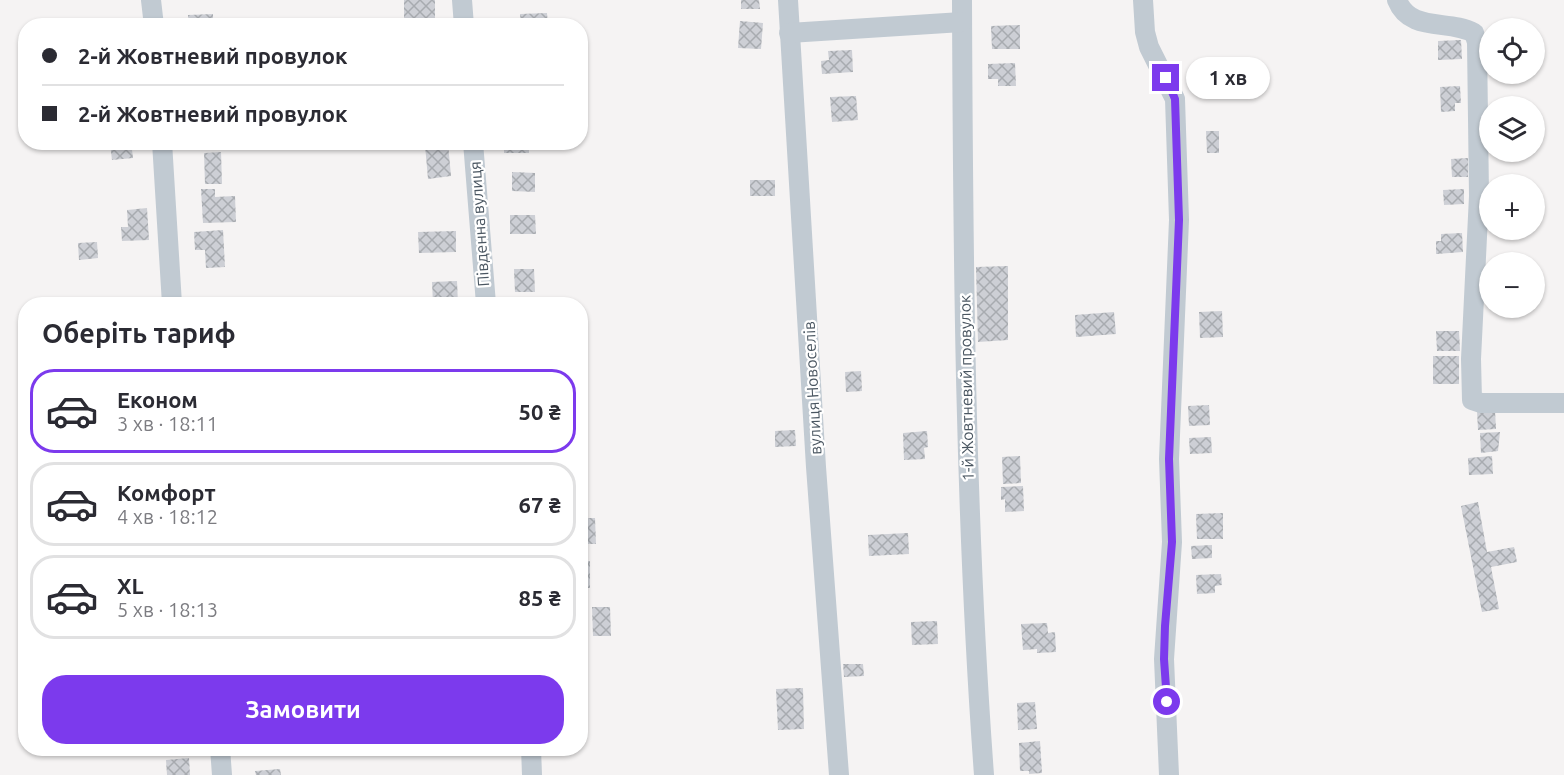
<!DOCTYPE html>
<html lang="uk">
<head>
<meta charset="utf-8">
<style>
  body { margin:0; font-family:Ubuntu,sans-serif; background:#f7f7f7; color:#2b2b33; height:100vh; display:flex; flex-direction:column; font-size:22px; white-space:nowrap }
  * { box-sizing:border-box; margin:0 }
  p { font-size:20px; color:#7c7c81 }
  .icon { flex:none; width:33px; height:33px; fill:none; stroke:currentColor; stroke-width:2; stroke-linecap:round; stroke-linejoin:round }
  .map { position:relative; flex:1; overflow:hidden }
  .sheet { position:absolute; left:18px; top:297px; width:570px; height:459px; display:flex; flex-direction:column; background:#fff; border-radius:24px; box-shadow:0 2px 4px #0004 }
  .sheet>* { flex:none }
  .guide { position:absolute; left:18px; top:18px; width:570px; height:132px; border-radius:24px; box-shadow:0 2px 4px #0004; display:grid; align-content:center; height:132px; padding:0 24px; background:#fff }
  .fabs { position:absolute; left:1479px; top:18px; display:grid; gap:12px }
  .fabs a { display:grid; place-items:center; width:66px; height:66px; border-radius:50%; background:#fff; box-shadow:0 2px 4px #0004; font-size:30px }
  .end { position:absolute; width:27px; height:27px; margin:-14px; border:8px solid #7c3aed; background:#fff; box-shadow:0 0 0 3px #fff }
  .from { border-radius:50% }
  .bubble { position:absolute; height:42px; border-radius:21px; background:#fff; box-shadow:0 2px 4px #0004; font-size:20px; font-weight:600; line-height:42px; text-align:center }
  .guide b { display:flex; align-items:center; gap:21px; height:57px; font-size:22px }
  .guide b+b { border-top:2px solid #e1e1e2 }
  .guide i { width:15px; height:15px; background:#2b2b33 }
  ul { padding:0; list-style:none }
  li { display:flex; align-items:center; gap:18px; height:84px; margin:0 12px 9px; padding:0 12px; border:3px solid #e1e1e2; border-radius:24px }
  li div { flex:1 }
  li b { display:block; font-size:22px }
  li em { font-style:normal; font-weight:600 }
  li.selected { border-color:#7c3aed }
  li>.icon { width:54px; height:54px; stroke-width:1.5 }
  h2 { padding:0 24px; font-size:27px; line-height:72px }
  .action { display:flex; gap:12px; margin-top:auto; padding:12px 24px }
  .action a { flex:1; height:69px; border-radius:24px; background:#7c3aed; color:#fff; font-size:24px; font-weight:600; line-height:69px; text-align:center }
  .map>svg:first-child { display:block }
</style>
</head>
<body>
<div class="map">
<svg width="1564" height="775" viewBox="0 0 1564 775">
  <defs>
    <pattern id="building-cross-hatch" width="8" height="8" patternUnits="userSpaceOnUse" patternTransform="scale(1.5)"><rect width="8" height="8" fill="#cdcfd5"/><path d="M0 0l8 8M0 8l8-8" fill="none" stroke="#a8abb0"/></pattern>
  </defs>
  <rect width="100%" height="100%" fill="#f5f3f3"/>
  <g fill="url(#building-cross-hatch)">
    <rect x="404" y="0" width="31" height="26"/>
    <path d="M 741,0 L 759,0 L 760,9 L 741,9 Z"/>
    <path d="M 547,13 L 548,26 L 521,25 L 520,14 Z"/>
    <path d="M 213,14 L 213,26 L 189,26 L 188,15 Z"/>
    <path d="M 740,21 L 763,23 L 761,49 L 738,48 Z"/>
    <path d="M 1020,25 L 1020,49 L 992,49 L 991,26 Z"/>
    <path d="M 1461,40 L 1462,59 L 1438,60 L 1438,41 Z"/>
    <path d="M 852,50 L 853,72 L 822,74 L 821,61 L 829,60 L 828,51 Z"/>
    <path d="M 1015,63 L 1016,86 L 998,86 L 998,79 L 988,79 L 988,64 Z"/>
    <path d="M 1460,86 L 1461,103 L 1455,103 L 1455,111 L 1441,112 L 1440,87 Z"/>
    <path d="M 856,96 L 858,120 L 832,122 L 830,97 Z"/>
    <path d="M 1206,131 L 1219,131 L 1219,153 L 1207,153 Z"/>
    <path d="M 131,142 L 133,158 L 112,160 L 110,143 Z"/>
    <rect x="504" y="142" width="25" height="11"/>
    <path d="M 448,143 L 451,176 L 428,179 L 425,145 Z"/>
    <path d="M 221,152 L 222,184 L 205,184 L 204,153 Z"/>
    <path d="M 1468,158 L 1468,177 L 1452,177 L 1451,159 Z"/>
    <path d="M 512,172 L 535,173 L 535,192 L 512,191 Z"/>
    <rect x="750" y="180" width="25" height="16"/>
    <path d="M 201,189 L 215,189 L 215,197 L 235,196 L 236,222 L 203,223 Z"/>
    <path d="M 1464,189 L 1464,204 L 1444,205 L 1443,190 Z"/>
    <path d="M 147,208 L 149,240 L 122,241 L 121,227 L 128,227 L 127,210 Z"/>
    <path d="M 510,215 L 535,215 L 536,234 L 510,234 Z"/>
    <path d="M 223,230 L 225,267 L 206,268 L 205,250 L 195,250 L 194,232 Z"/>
    <path d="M 456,231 L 456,252 L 419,253 L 418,232 Z"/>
    <path d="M 1462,233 L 1463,252 L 1436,254 L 1436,241 L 1441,241 L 1441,234 Z"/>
    <path d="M 97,242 L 98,258 L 79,260 L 78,243 Z"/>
    <path d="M 1008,266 L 1008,340 L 978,342 L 976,267 Z"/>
    <path d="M 514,269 L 534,269 L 535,292 L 515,292 Z"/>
    <path d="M 457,281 L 458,304 L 433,304 L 432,282 Z"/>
    <path d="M 260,297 L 261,304 L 221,304 L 220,300 Z"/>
    <path d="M 1222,311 L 1223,337 L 1200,338 L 1199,312 Z"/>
    <path d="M 1114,312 L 1116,334 L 1076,337 L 1075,315 Z"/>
    <path d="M 1436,331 L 1459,331 L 1460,351 L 1437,351 Z"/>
    <rect x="1433" y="356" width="26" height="28"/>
    <path d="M 861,371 L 862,391 L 846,392 L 845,372 Z"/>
    <path d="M 1209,405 L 1210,425 L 1189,426 L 1188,406 Z"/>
    <path d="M 1495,410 L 1496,429 L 1478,430 L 1477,411 Z"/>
    <path d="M 795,430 L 796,446 L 775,447 L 775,431 Z"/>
    <path d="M 927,431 L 928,447 L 924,448 L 925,459 L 904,460 L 903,433 Z"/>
    <path d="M 1500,432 L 1498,451 L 1481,453 L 1480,433 Z"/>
    <path d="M 1211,437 L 1212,453 L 1190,454 L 1189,438 Z"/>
    <path d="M 1020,456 L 1021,483 L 1003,484 L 1002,457 Z"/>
    <path d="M 1492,456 L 1493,474 L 1469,475 L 1468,458 Z"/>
    <path d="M 1023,486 L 1024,511 L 1005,512 L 1005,499 L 1001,500 L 1001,487 Z"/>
    <path d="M 1478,502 L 1487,552 L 1514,547 L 1517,562 L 1491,567 L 1499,609 L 1482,612 L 1461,506 Z"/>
    <path d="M 1223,513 L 1223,539 L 1197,539 L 1196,514 Z"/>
    <path d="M 580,518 L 595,518 L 596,544 L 580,544 Z"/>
    <path d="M 908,533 L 909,554 L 869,556 L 868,535 Z"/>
    <path d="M 1212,545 L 1212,558 L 1192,559 L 1191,546 Z"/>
    <rect x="580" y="561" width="10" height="27"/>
    <path d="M 1221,574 L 1222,585 L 1215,586 L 1215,593 L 1197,594 L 1196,575 Z"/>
    <rect x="580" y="604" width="8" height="16"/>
    <path d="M 592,607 L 610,607 L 611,636 L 593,636 Z"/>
    <path d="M 937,621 L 938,644 L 912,645 L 911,622 Z"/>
    <path d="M 1047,623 L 1048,633 L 1055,632 L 1056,652 L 1037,653 L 1037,649 L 1023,650 L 1021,624 Z"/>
    <path d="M 843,664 L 863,664 L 864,676 L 844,677 Z"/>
    <path d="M 803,688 L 804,729 L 778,730 L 776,689 Z"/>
    <path d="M 1035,702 L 1037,729 L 1018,730 L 1017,703 Z"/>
    <path d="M 1040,741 L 1042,773 L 1029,774 L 1029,771 L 1020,771 L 1019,743 Z"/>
    <path d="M 189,758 L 190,775 L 167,775 L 166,760 Z"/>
    <path d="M 280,769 L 281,775 L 256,775 L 255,771 Z"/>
  </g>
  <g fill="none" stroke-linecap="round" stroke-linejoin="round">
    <g stroke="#c1cad2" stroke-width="20">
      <path d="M 151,0 L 154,26"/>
      <path d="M 462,0 L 464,26"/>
      <path d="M 788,0 L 816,467 L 839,775"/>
      <path d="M 962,0 C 963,259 965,517 984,775"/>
      <path d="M 1143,0 L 1145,32 L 1149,47 L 1175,99 L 1179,220 L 1169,459 L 1172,542 L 1164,659 L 1169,775"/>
      <path d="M 1397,0 C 1410,33 1449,19 1474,33 L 1477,42 L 1479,196 L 1471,359 L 1472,400 L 1481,403 L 1564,403"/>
      <path d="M 789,33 L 962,22"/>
      <path d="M 162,142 L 172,304"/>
      <path d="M 473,142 L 486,304"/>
      <path d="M 220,748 L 222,775"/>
      <path d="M 531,748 L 532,775"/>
    </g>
  </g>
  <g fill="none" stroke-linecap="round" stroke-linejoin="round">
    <path stroke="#7c3aed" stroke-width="8" d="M 1166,78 L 1175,99 L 1179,220 L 1169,459 L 1172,542 L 1165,626 L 1164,659 L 1167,702"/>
  </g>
  <g text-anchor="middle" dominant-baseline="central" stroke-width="4.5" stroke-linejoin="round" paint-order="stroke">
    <g font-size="16" fill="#4a5661" stroke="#fff">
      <text transform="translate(479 224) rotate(-94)">Південна вулиця</text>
      <text transform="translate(812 388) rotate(-93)">вулиця Новоселів</text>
      <text transform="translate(966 388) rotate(-91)">1-й Жовтневий провулок</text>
    </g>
  </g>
</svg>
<div class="fabs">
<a><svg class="icon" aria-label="locate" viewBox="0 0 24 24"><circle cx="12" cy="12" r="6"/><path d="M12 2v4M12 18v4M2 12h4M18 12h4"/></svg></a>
<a><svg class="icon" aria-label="layers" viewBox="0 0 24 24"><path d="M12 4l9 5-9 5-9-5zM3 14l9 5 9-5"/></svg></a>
<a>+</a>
<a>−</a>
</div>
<i class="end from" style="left:1167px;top:702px"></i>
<i class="end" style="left:1166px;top:78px"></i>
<div class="bubble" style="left:1186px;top:57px;width:84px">1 хв</div>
<div class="guide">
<b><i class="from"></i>2-й Жовтневий провулок</b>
<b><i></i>2-й Жовтневий провулок</b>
</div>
<section class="sheet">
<h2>Оберіть тариф</h2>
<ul>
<li class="selected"><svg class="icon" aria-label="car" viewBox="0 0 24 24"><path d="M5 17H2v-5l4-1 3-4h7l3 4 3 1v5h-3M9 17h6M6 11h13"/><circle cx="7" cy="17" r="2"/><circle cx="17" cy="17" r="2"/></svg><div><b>Економ</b><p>3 хв · 18:11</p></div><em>50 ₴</em></li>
<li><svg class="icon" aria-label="car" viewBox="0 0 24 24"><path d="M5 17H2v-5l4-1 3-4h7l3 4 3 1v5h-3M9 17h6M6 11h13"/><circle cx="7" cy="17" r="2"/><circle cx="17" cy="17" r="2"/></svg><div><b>Комфорт</b><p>4 хв · 18:12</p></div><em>67 ₴</em></li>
<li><svg class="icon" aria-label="car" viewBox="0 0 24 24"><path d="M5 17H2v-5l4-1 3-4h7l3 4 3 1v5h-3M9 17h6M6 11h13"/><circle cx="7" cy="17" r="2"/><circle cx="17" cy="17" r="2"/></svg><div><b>XL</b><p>5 хв · 18:13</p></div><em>85 ₴</em></li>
</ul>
<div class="action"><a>Замовити</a></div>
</section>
</div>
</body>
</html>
